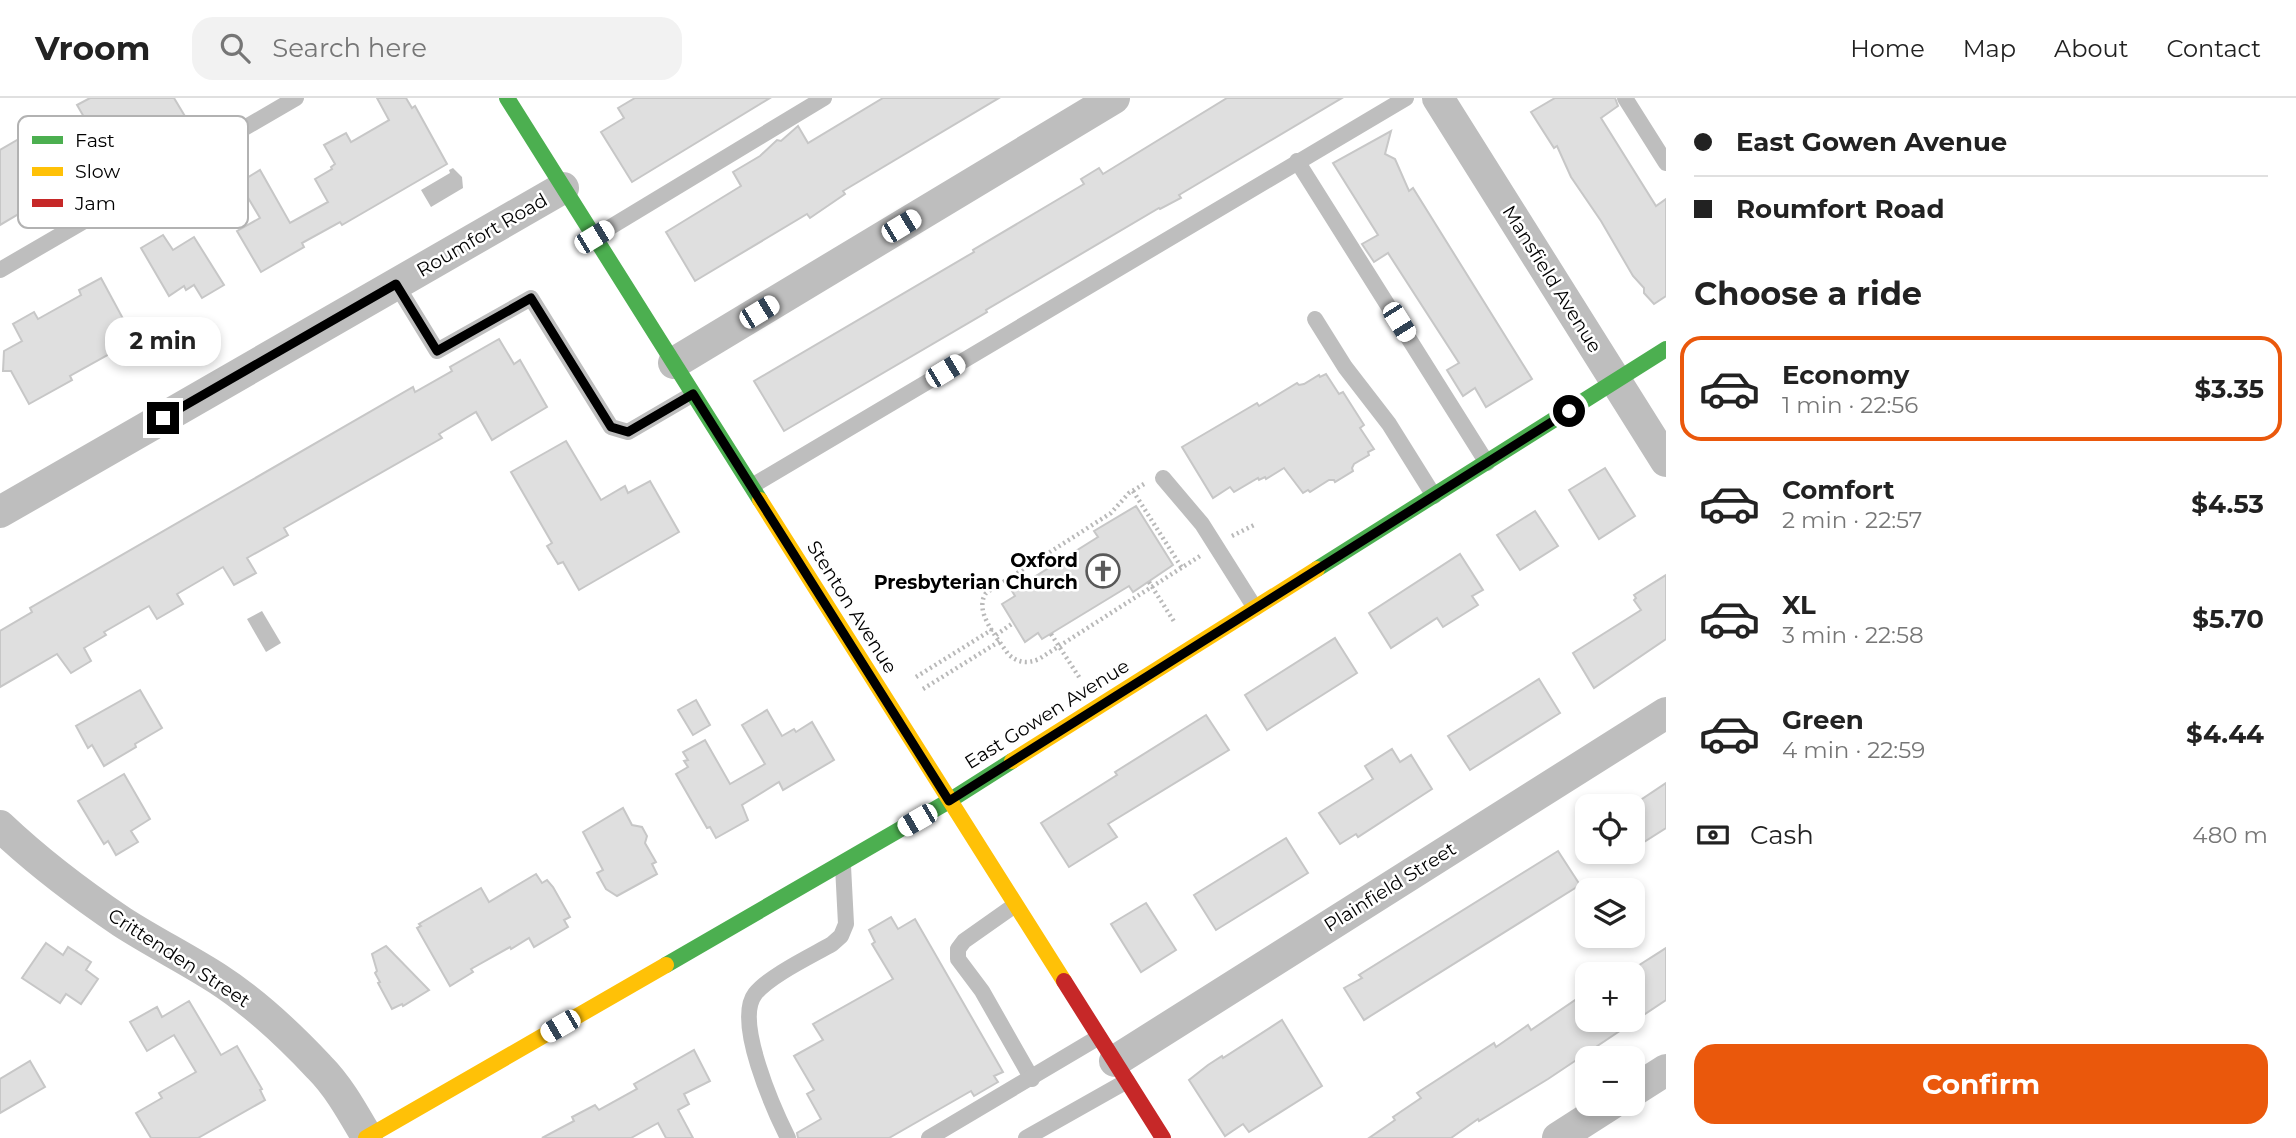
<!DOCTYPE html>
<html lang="en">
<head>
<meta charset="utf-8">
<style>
  body { margin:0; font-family:Montserrat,sans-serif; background:#f2f2f2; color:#222; height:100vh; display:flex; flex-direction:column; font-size:26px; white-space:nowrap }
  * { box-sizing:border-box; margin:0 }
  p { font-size:23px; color:#767676 }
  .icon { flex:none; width:38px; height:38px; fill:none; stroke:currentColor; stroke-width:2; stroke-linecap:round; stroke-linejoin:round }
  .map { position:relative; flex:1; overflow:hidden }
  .drawer { display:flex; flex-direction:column; background:#fff; width:630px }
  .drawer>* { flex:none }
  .hud { display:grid; align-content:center; height:154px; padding:0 28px; background:#fff }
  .tools { position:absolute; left:1575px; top:696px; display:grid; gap:14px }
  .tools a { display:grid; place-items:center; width:70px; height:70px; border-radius:14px; background:#fff; box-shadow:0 4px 10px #0003; font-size:35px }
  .end { position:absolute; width:32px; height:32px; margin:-16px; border:9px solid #000; background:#fff; box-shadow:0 0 0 4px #fff }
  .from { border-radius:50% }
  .bubble { position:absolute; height:49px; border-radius:21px; background:#fff; box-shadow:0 4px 10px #0003; font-size:23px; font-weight:700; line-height:49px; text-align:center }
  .car { position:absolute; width:21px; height:42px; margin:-21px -10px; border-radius:9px; box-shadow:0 0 5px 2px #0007; background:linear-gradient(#fff 24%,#345 0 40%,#fff 0 76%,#345 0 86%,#fff 0) }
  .hud b { display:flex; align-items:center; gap:24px; height:66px; font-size:26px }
  .hud b+b { border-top:2px solid #e0e0e0 }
  .hud i { width:18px; height:18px; background:#222 }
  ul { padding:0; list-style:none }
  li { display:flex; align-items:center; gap:21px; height:105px; margin:0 14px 10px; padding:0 14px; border:4px solid transparent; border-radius:21px }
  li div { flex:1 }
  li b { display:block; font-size:26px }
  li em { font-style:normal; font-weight:700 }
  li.on { border-color:#ea580c }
  li>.icon { width:63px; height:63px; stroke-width:1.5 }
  h2 { padding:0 28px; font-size:32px; line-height:84px }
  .pay { display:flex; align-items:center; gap:18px; height:77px; padding:0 28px; font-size:26px }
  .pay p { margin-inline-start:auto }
  .action { display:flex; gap:14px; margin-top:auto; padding:14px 28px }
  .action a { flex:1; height:80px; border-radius:21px; background:#ea580c; color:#fff; font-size:28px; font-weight:700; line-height:80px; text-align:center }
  header { display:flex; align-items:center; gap:42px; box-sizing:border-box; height:98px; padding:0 35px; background:#fff; border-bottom:2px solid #e0e0e0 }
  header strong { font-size:33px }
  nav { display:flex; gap:38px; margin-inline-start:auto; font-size:24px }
  .search { width:490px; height:63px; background:#f2f2f2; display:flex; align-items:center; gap:18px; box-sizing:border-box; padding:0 24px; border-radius:21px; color:#767676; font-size:26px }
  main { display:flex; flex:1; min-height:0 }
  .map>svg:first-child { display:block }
</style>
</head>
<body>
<header>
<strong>Vroom</strong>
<div class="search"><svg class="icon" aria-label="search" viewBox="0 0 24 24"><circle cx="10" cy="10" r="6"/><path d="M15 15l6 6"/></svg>Search here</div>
<nav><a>Home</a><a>Map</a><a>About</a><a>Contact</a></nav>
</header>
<main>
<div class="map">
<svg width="1666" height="1040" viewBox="0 0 1666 1040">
  <rect width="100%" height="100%" fill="#fff"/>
  <g fill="#bfbfbf">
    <path d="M 453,70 L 462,79 L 463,90 L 431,109 L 421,92 L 450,75 L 449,72 Z"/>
    <path d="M 262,513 L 281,545 L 266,554 L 247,521 Z"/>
  </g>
  <g fill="#dfdfdf" stroke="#c7c7c7" stroke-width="2">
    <path d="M 90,0 L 174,0 L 186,20 L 109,65 L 99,47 L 96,48 L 80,21 L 84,19 L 77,7 Z"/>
    <path d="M 377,0 L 406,0 L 412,10 L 415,8 L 447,66 L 342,127 L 340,124 L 302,145 L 304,149 L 261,174 L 237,133 L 260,120 L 240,86 L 242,83 L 260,72 L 290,125 L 328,104 L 315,81 L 332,71 L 331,69 L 335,66 L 324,47 L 346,35 L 351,44 L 389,22 Z"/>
    <path d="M 635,0 L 770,0 L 632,84 L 601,34 L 624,20 L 618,10 Z"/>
    <path d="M 883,0 L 999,0 L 843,93 L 845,96 L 810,120 L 807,116 L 695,183 L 666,134 L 741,88 L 733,74 L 760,58 L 777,42 L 781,43 L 798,28 L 808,45 Z"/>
    <path d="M 1227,0 L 1342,0 L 1179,97 L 1181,100 L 1160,111 L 1159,110 L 986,212 L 987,214 L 784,333 L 754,283 L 974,154 L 973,152 L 1084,86 L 1081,81 L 1099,70 L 1103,76 Z"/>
    <path d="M 1555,0 L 1615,0 L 1618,8 L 1601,20 L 1656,108 L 1666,101 L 1666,198 L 1654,206 L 1644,195 L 1644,190 L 1633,178 L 1601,123 L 1571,79 L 1557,48 L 1554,50 L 1531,14 Z"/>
    <path d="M 36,31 L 43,42 L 45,41 L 71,85 L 0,127 L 0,52 Z"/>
    <path d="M 1391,33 L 1385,56 L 1395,61 L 1409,93 L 1413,90 L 1532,281 L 1486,309 L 1475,290 L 1463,298 L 1447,272 L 1459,265 L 1388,155 L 1374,164 L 1362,146 L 1378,137 L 1333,65 Z"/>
    <path d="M 163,137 L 173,152 L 194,139 L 224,187 L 202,200 L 194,187 L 186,192 L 184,188 L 169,198 L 141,150 Z"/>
    <path d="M 101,180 L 127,228 L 111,237 L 113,240 L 106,245 L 111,255 L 70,278 L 72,282 L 29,306 L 11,273 L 3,273 L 4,253 L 22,243 L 13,226 L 34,214 L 38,221 L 81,197 L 79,192 Z"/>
    <path d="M 499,241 L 514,266 L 520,262 L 547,309 L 492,342 L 476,314 L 439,336 L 442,340 L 284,430 L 288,437 L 247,460 L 256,475 L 234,487 L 223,469 L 177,496 L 183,506 L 157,521 L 149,508 L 104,534 L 106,537 L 84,550 L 91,563 L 71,575 L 57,556 L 0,589 L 0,533 L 32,514 L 30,510 L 413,289 L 415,294 L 452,273 L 450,269 Z"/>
    <path d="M 1326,276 L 1339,296 L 1343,294 L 1364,327 L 1360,330 L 1374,351 L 1368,354 L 1369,357 L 1354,366 L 1352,370 L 1353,373 L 1335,384 L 1334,382 L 1329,382 L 1310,394 L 1308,392 L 1303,395 L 1284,370 L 1266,381 L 1265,379 L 1259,382 L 1258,380 L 1234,394 L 1230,389 L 1213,400 L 1182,349 L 1257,305 L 1259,308 L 1297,285 L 1299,287 L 1304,286 L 1319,277 L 1320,279 Z"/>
    <path d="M 566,343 L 601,402 L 625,388 L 628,395 L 650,383 L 679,434 L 579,492 L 563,464 L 558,466 L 547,448 L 552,445 L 511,374 Z"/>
    <path d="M 1605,370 L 1635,418 L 1599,441 L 1569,392 Z"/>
    <path d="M 1136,408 L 1173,467 L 1133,494 L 1129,488 L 1042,541 L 1038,535 L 1025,544 L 1002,506 L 1015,498 L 1012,493 L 1098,439 L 1094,433 Z"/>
    <path d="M 1535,413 L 1558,448 L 1520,472 L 1497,437 Z"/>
    <path d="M 1460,456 L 1483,492 L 1472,498 L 1478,507 L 1443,529 L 1437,520 L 1391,550 L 1369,515 Z"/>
    <path d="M 1666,477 L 1666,541 L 1594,590 L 1573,555 L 1641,512 L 1634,502 L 1636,500 L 1634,497 Z"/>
    <path d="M 1335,540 L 1357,575 L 1267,632 L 1245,597 Z"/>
    <path d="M 1539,581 L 1560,615 L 1470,672 L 1448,638 Z"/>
    <path d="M 140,592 L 162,630 L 135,646 L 136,649 L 104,668 L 92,647 L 88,650 L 76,628 Z"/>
    <path d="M 696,602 L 710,627 L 693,637 L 678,612 Z"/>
    <path d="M 767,612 L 782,638 L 794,631 L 796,634 L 812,624 L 834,662 L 783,692 L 779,684 L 742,707 L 748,722 L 716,740 L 710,729 L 707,730 L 676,676 L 688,669 L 684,663 L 688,662 L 683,654 L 705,642 L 730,686 L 765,666 L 742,627 Z"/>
    <path d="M 1206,617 L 1229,652 L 1108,726 L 1117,739 L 1069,769 L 1041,725 L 1117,677 L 1115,674 Z"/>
    <path d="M 1392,651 L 1400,664 L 1411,657 L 1432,691 L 1358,739 L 1356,736 L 1340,746 L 1319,715 L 1373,681 L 1365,668 Z"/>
    <path d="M 124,676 L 150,721 L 131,733 L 138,744 L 116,757 L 108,743 L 104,746 L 78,703 Z"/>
    <path d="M 1666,685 L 1666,730 L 1633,751 L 1633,707 Z"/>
    <path d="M 623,710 L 632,727 L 642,729 L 647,738 L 645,745 L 656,764 L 652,766 L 657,776 L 617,798 L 606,791 L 597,775 L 603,772 L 583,734 Z"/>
    <path d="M 1286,740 L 1308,775 L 1216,832 L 1194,797 Z"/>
    <path d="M 1558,753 L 1580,787 L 1364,922 L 1344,890 L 1362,880 L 1359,877 Z"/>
    <path d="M 536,776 L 542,785 L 547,782 L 553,789 L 570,819 L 564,822 L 568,829 L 534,849 L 529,840 L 511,851 L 510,849 L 471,871 L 473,874 L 450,888 L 417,830 L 421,828 L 419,826 L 481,790 L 489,804 Z"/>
    <path d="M 1146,805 L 1176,852 L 1141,874 L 1111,826 Z"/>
    <path d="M 891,819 L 898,831 L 915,821 L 1003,974 L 994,978 L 998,984 L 974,998 L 971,993 L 889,1040 L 798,1040 L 797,1035 L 821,1021 L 807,996 L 814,992 L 794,958 L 823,942 L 813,926 L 893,881 L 872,846 L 875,844 L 869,832 Z"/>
    <path d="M 46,845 L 63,857 L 68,849 L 91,864 L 86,872 L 98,881 L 81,906 L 66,896 L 60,905 L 22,880 Z"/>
    <path d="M 386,848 L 429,892 L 403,908 L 402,906 L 392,911 L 378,885 L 380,884 L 375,875 L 377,873 L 372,856 Z"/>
    <path d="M 1666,850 L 1666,902 L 1548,981 L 1479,1023 L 1478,1021 L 1451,1040 L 1369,1040 L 1395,1022 L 1393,1019 L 1421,1000 L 1417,995 L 1494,945 L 1496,949 L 1528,927 L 1531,932 L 1587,894 L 1587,922 L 1633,922 L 1633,871 Z"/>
    <path d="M 189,903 L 221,957 L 237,948 L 262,991 L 260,992 L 265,1002 L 198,1040 L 151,1040 L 136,1015 L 162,1000 L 159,995 L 196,974 L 174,937 L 147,953 L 130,924 L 157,909 L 162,919 Z"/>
    <path d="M 1282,922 L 1322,988 L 1249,1034 L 1243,1026 L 1225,1038 L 1189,982 L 1208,967 L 1222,958 L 1223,960 Z"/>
    <path d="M 694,952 L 710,983 L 684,996 L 689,1006 L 678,1012 L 693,1040 L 666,1040 L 658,1025 L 631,1040 L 542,1040 L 574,1023 L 572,1019 L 595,1007 L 599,1012 L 637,991 L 634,986 Z"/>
    <path d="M 30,963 L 45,989 L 0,1015 L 0,981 Z"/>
  </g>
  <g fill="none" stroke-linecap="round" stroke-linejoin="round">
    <g stroke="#b9b9b9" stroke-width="4.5" stroke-dasharray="2 3.5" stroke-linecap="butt">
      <path d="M 1144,386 L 1129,395 L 1111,415 L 986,495 C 973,514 998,540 1008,556 C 1018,565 1027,566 1039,561 L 1200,458"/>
      <path d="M 1133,393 L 1182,470"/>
      <path d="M 1232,438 L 1254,427"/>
      <path d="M 1149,484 L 1175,525"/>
      <path d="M 1051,536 L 1081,582"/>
      <path d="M 996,537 L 1013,525"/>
      <path d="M 916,579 L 993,531"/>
      <path d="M 923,591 L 1000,543"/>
    </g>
    <g stroke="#bebebe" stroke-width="16">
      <path d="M 1625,0 L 1666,65"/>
      <path d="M 1297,63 L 1487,365"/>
      <path d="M 594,139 L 824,0"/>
      <path d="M 0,172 L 296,0"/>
      <path d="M 396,186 L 437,253 L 531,200 L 611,329 L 628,334 L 693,296"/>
      <path d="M 1315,221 L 1345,269 L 1389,326 L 1434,398"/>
      <path d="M 1163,380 L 1202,426 L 1255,510"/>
      <path d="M 752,388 L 1406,0"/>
      <path d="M 1015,807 L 964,843 L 958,851 L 958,861 L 982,893 L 1032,981"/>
      <path d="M 788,1040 C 774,1012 734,923 755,896 C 769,878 811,858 832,846 L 841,838 L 846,826 L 843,768"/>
      <path d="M 929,1040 L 1099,939"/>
      <path d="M 1026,1040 L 1127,983"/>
    </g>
    <g stroke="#bebebe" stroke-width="32">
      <path d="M 1438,0 L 1666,363"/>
      <path d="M 674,265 L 1114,0"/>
      <path d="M 0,414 L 563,90"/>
      <path d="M 0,728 C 38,764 79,795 122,824 C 153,844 187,861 218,881 C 255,905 289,937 319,969 C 339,989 353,1015 367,1039"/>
      <path d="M 1115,963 L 1666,615"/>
      <path d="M 1633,993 L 1666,972"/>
      <path d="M 1558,1040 L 1611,1006"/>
    </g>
    <g stroke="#4caf50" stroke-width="16">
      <path d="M 507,0 L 760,402"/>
      <path d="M 1317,471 L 1666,251"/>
      <path d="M 666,867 L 949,703 L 1012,663"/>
    </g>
    <g stroke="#ffc107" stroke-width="16">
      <path d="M 760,402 L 1064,883"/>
      <path d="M 1012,663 L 1317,471"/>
      <path d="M 366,1040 L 666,867"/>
    </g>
    <path stroke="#c62828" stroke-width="16" d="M 1064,883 L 1163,1040"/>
  </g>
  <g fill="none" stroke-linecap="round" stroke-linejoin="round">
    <path stroke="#000" stroke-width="9" d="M 163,320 L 396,186 L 437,253 L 531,200 L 611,329 L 628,334 L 693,296 L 949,703 L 1569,313"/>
  </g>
  <defs>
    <symbol id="church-ring" viewBox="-11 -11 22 22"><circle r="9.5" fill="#fff" stroke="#595959" stroke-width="1.5"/><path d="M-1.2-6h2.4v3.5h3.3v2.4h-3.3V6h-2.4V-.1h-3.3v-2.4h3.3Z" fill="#595959"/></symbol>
  </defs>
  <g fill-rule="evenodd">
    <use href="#church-ring" x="1084" y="454" width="38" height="38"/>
  </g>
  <g text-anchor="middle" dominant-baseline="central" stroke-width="5" stroke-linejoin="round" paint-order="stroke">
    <g font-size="19" fill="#000" stroke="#fff">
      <text transform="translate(482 137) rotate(-30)">Roumfort Road</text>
      <text transform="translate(1552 181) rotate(58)">Mansfield Avenue</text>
      <text transform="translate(852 509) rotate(58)">Stenton Avenue</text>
      <text transform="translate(1047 616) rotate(-32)">East Gowen Avenue</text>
      <text transform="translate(1390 789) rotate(-32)">Plainfield Street</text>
      <text transform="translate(179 860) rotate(33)">Crittenden Street</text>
    </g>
    <g font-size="19" font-weight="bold" fill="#000" stroke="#fff" text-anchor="end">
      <text x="1078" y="462">Oxford<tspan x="1078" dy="22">Presbyterian Church</tspan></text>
    </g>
  </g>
  <rect x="18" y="18" width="230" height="112" rx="10" fill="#fff" stroke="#b2b2b2" stroke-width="2"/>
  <rect x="32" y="38" width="31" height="8" fill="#4caf50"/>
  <rect x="32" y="69" width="31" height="9" fill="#ffc107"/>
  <rect x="32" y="101" width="31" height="8" fill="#c62828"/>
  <g font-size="19" fill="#000">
    <text x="75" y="49">Fast</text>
    <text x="75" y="80">Slow</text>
    <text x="75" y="112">Jam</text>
  </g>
</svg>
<div class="tools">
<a><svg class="icon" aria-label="locate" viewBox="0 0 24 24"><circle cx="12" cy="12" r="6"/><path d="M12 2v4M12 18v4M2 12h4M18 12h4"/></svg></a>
<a><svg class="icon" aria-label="layers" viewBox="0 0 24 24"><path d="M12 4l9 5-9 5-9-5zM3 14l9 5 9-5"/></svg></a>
<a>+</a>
<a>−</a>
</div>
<i class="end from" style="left:1569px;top:313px"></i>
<i class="end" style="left:163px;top:320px"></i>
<div class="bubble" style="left:105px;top:219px;width:116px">2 min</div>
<i class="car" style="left:901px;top:128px;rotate:59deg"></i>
<i class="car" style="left:594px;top:139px;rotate:59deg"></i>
<i class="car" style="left:759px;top:214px;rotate:59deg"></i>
<i class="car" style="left:1399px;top:224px;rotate:148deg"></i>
<i class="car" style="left:945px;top:273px;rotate:59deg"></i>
<i class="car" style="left:917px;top:722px;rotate:240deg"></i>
<i class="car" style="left:560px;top:928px;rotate:240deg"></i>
</div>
<section class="drawer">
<div class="hud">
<b><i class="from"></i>East Gowen Avenue</b>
<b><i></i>Roumfort Road</b>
</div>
<h2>Choose a ride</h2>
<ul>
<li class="on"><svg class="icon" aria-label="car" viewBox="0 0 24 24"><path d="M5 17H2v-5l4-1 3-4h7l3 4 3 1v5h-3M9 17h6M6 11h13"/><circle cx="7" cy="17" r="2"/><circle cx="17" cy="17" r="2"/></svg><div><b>Economy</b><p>1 min · 22:56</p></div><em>$3.35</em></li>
<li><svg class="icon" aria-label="car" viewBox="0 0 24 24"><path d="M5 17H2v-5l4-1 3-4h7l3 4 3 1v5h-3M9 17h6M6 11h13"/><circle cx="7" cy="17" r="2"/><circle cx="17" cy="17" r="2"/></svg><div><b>Comfort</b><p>2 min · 22:57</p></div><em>$4.53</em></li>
<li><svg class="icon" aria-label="car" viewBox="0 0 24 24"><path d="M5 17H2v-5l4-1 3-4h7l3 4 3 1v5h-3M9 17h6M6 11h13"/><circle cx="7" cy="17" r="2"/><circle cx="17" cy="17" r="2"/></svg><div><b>XL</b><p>3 min · 22:58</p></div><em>$5.70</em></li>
<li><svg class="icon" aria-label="car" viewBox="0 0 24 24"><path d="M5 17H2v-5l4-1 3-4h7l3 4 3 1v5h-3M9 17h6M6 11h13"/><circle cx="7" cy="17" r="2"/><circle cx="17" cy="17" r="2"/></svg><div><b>Green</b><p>4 min · 22:59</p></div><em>$4.44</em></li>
</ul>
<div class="pay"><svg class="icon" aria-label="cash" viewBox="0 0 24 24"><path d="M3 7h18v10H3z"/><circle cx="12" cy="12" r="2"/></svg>Cash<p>480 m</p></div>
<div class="action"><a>Confirm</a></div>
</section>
</main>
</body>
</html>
